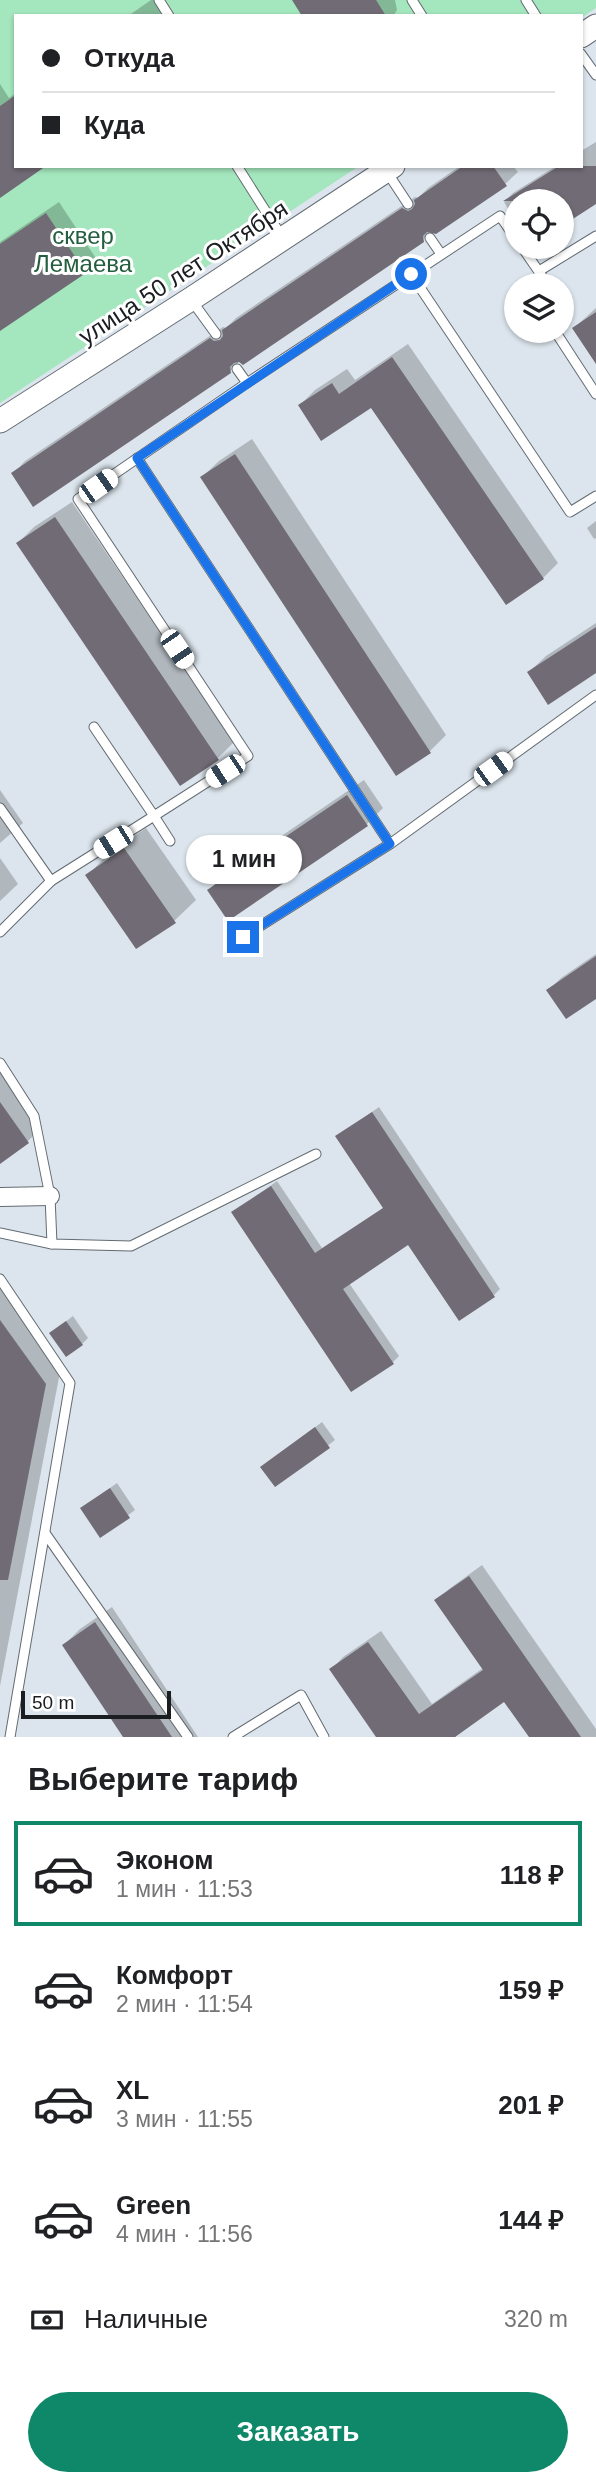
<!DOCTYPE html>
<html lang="ru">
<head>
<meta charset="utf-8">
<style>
  body { margin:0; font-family:Helvetica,sans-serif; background:#f6f6f6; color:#202124; height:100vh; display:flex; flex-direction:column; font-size:26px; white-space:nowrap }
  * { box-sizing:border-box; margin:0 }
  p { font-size:23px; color:#757577 }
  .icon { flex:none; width:38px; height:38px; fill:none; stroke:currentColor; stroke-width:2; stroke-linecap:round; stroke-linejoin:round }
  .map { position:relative; height:1737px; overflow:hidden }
  .sheet { display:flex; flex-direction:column; background:#fff; flex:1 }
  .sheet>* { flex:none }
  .hud { position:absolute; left:14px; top:14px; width:569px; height:154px; border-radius:0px; box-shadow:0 2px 5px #0004; display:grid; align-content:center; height:154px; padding:0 28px; background:#fff }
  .controls { position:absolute; left:504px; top:189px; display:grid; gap:14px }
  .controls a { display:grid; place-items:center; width:70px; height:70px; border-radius:50%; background:#fff; box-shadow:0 2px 5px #0004; font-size:35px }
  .scale { position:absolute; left:21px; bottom:18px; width:150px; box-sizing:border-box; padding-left:7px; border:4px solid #1a1e21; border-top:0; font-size:19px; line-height:24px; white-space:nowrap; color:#1a1e21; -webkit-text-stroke:5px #fff; paint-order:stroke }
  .end { position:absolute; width:32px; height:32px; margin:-16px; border:9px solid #1a73e8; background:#fff; box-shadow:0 0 0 4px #fff }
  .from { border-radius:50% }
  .bubble { position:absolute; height:49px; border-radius:24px; background:#fff; box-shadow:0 2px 5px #0004; font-size:23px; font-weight:800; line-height:49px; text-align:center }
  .car { position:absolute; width:21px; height:42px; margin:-21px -10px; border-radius:9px; box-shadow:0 0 5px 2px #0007; background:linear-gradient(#fff 24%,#345 0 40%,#fff 0 76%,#345 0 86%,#fff 0) }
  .hud b { display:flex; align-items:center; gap:24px; height:66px; font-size:26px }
  .hud b+b { border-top:2px solid #e0e0e0 }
  .hud i { width:18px; height:18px; background:#202124 }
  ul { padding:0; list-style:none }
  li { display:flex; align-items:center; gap:21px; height:105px; margin:0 14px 10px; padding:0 14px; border:4px solid transparent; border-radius:0px }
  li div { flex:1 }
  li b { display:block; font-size:26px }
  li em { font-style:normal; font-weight:800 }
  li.active { border-color:#0f8869 }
  li>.icon { width:63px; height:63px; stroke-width:1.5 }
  h2 { padding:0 28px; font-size:32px; line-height:84px }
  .pay { display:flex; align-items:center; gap:18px; height:77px; padding:0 28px; font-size:26px }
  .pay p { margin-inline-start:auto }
  .cta { display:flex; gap:14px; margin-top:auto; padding:14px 28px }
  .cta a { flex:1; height:80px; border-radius:42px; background:#0f8869; color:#fff; font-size:28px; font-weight:800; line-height:80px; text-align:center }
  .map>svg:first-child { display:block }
</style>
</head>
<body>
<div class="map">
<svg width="596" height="1737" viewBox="0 0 596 1737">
  <rect width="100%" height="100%" fill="#dce5ed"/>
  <path fill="#a4e6bd" d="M 0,0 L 596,0 L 596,8 L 581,18 L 581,16 L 16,16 L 16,166 L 359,166 L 0,403 Z"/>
  <g fill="#0003">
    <path d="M 151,0 L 157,0 L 168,16 L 128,16 Z"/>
    <path d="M 294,0 L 395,0 L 397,10 L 393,16 L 304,16 Z"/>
    <path d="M 0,84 L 9,98 L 16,93 L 16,166 L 0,196 Z"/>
    <path d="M 596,142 L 596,202 L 562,224 L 562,201 L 516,201 L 516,222 L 504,202 L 513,193 L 556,166 L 581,166 L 581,151 Z"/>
    <path d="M 460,166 L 513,166 L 518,172 L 505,184 L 240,361 L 230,371 L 13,474 L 25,461 L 223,327 L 226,328 L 236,318 L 415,197 L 418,198 L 428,188 Z"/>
    <path d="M 59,202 L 97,260 L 85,272 L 0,328 L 0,242 Z"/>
    <path d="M 596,308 L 596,361 L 574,328 Z"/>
    <path d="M 408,344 L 558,563 L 543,578 L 507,603 L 372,406 L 300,405 L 315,390 L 347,369 L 355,380 Z"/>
    <path d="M 252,439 L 446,735 L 430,751 L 397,773 L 202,477 L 219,461 Z"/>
    <path d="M 72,502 L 234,742 L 218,758 L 180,784 L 18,543 L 34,527 Z"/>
    <path d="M 596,521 L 596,538 L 594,539 L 587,528 Z"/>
    <path d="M 596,623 L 596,671 L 529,672 L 546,656 Z"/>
    <path d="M 364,780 L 383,808 L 367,824 L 209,890 L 225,874 Z"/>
    <path d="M 0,790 L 23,823 L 0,843 Z"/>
    <path d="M 146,828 L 196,900 L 174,921 L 88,875 L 109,853 Z"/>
    <path d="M 0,858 L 18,884 L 0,901 Z"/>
    <path d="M 596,954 L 596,997 L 549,990 L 561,978 Z"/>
    <path d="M 0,1066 L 42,1127 L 27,1142 L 0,1162 Z"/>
    <path d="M 379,1107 L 500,1289 L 494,1295 L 409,1243 L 349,1283 L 399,1356 L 392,1363 L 234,1212 L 277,1181 L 322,1248 L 385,1207 L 338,1136 Z"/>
    <path d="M 0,1281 L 61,1367 L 0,1686 Z"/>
    <path d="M 73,1316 L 88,1338 L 82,1344 L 51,1333 Z"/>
    <path d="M 322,1422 L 335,1440 L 276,1485 L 269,1461 Z"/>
    <path d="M 117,1483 L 135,1510 L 100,1536 L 82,1508 Z"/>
    <path d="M 482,1565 L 596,1729 L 596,1737 L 531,1737 L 505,1700 L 455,1737 L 378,1737 L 331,1670 L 343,1657 L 381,1631 L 432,1704 L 483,1668 L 437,1601 L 449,1589 Z"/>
    <path d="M 112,1607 L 198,1737 L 125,1737 L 64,1645 L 80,1629 Z"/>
  </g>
  <g fill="#706b74">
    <path d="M 292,0 L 376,0 L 386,16 L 302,16 Z"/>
    <path d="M 16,95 L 16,166 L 46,166 L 0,198 L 0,106 Z"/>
    <path d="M 463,166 L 493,166 L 507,186 L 436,234 L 427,232 L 423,236 L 424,242 L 243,365 L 239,362 L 234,363 L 230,367 L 231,373 L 33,507 L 11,473 L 210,338 L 214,341 L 220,340 L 223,336 L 222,330 L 402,208 L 408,211 L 412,209 L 415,204 L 414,200 Z"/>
    <path d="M 559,166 L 596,166 L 596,204 L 562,226 L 562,201 L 503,201 Z"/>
    <path d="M 46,213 L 86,273 L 0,331 L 0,244 Z"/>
    <path d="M 596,312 L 596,364 L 572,328 Z"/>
    <path d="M 392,357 L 544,579 L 506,605 L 371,408 L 321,441 L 298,405 L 332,383 L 339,394 Z"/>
    <path d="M 235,454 L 431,753 L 396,776 L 200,477 Z"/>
    <path d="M 55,517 L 219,760 L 180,786 L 16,543 Z"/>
    <path d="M 596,627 L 596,673 L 548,705 L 527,672 Z"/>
    <path d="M 347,795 L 368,826 L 228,921 L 207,890 Z"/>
    <path d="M 124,848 L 176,923 L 136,949 L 85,875 Z"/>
    <path d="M 596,956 L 596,999 L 566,1019 L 546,990 Z"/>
    <path d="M 0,1102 L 29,1143 L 0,1164 Z"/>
    <path d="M 372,1112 L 495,1297 L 459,1321 L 408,1245 L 343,1289 L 394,1364 L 351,1392 L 231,1212 L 271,1186 L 315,1253 L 383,1208 L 335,1136 Z"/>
    <path d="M 0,1320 L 46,1384 L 8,1580 L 0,1580 Z"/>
    <path d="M 66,1321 L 83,1345 L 66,1357 L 49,1333 Z"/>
    <path d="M 315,1427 L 330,1448 L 275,1487 L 260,1467 Z"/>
    <path d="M 110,1488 L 130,1518 L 100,1538 L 80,1508 Z"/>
    <path d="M 469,1576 L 581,1737 L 529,1737 L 504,1702 L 455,1737 L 376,1737 L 329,1669 L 368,1642 L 419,1714 L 483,1670 L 434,1600 Z"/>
    <path d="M 95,1622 L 172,1737 L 123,1737 L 62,1645 Z"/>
  </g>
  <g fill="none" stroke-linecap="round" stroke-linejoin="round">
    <defs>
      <g id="service">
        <path d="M 159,0 L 169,16"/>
        <path d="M 412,0 L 422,16"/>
        <path d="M 526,0 L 536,16"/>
        <path d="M 581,54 L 596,75"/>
        <path d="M 237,166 L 282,237"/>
        <path d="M 387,172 L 408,204"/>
        <path d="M 430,238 L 441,254"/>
        <path d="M 522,247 L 548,285"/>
        <path d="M 539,271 L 596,236"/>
        <path d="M 411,274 L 570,512 L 596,496"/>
        <path d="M 192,301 L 216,334"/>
        <path d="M 555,331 L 596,394"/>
        <path d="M 237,369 L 247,383"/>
        <path d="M 137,458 L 390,844"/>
        <path d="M 94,727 L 154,816 L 248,756 L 78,499 L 247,383 L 500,216 L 516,239"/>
        <path d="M 0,808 L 51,881 L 0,932"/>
        <path d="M 51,881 L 154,816 L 170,841"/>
        <path d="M 243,937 L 390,844 L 596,695"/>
        <path d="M 0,1063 L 34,1116 L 50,1196 L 52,1244"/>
        <path d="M 0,1233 L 52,1244 L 131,1246 L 316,1154"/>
        <path d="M 0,1279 L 70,1383 L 10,1737"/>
        <path d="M 45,1533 L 188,1737"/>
        <path d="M 233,1737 L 301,1695 L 324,1737"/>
      </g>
      <path id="minor" d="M 0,1197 L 50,1196"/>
      <g id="tertiary">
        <path d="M 581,36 L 596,26"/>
        <path d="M 0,421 L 191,299 L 393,166"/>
      </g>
    </defs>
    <use href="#service" stroke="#636b72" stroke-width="11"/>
    <use href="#minor" stroke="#636b72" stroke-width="20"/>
    <use href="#tertiary" stroke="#636b72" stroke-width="25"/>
    <use href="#service" stroke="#fff" stroke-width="9"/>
    <use href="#minor" stroke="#fff" stroke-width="18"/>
    <use href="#tertiary" stroke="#fff" stroke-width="23"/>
  </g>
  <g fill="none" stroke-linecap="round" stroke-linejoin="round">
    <path stroke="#1a73e8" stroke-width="9" d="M 243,937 L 390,844 L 137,458 L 411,274"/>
  </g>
  <g text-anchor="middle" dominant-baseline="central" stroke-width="6" stroke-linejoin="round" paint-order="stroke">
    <g font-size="24" fill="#245e3f" stroke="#fff">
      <text x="83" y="235">сквер<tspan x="83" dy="28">Лемаева</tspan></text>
    </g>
    <g font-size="24" fill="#1a1e21" stroke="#fff">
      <text transform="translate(183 272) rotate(-33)">улица 50 лет Октября</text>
    </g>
  </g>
</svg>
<div class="controls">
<a><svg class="icon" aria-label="locate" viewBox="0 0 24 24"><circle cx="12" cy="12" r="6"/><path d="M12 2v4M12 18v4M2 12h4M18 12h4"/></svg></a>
<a><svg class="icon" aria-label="layers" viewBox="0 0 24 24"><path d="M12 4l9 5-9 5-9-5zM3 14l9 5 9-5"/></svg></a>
</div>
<div class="scale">50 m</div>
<i class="end from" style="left:411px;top:274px"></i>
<i class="end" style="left:243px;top:937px"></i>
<div class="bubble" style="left:186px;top:835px;width:116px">1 мин</div>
<i class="car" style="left:98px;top:486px;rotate:55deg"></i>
<i class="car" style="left:177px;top:649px;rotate:146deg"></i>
<i class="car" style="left:493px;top:769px;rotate:54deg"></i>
<i class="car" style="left:225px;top:771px;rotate:237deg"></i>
<i class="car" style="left:113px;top:842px;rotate:238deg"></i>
<div class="hud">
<b><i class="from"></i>Откуда</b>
<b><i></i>Куда</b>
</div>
</div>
<section class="sheet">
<h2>Выберите тариф</h2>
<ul>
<li class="active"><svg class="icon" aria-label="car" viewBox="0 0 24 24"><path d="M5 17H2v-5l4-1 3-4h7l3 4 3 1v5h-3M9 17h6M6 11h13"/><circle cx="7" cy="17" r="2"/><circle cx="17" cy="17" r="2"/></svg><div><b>Эконом</b><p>1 мин · 11:53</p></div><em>118 ₽</em></li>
<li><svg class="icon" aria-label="car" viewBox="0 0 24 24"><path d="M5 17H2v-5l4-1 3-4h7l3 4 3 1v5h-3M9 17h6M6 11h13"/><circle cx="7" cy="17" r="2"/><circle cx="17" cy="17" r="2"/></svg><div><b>Комфорт</b><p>2 мин · 11:54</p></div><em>159 ₽</em></li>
<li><svg class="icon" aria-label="car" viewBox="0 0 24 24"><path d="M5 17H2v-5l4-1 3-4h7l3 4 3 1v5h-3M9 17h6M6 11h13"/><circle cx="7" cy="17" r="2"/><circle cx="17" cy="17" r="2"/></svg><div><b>XL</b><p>3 мин · 11:55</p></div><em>201 ₽</em></li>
<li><svg class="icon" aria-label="car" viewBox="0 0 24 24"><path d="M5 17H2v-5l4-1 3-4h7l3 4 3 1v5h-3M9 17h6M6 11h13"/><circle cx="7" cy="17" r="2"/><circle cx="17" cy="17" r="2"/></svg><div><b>Green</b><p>4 мин · 11:56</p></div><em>144 ₽</em></li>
</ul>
<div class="pay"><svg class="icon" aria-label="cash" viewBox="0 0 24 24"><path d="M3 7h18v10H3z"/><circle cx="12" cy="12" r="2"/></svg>Наличные<p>320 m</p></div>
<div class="cta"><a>Заказать</a></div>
</section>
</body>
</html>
